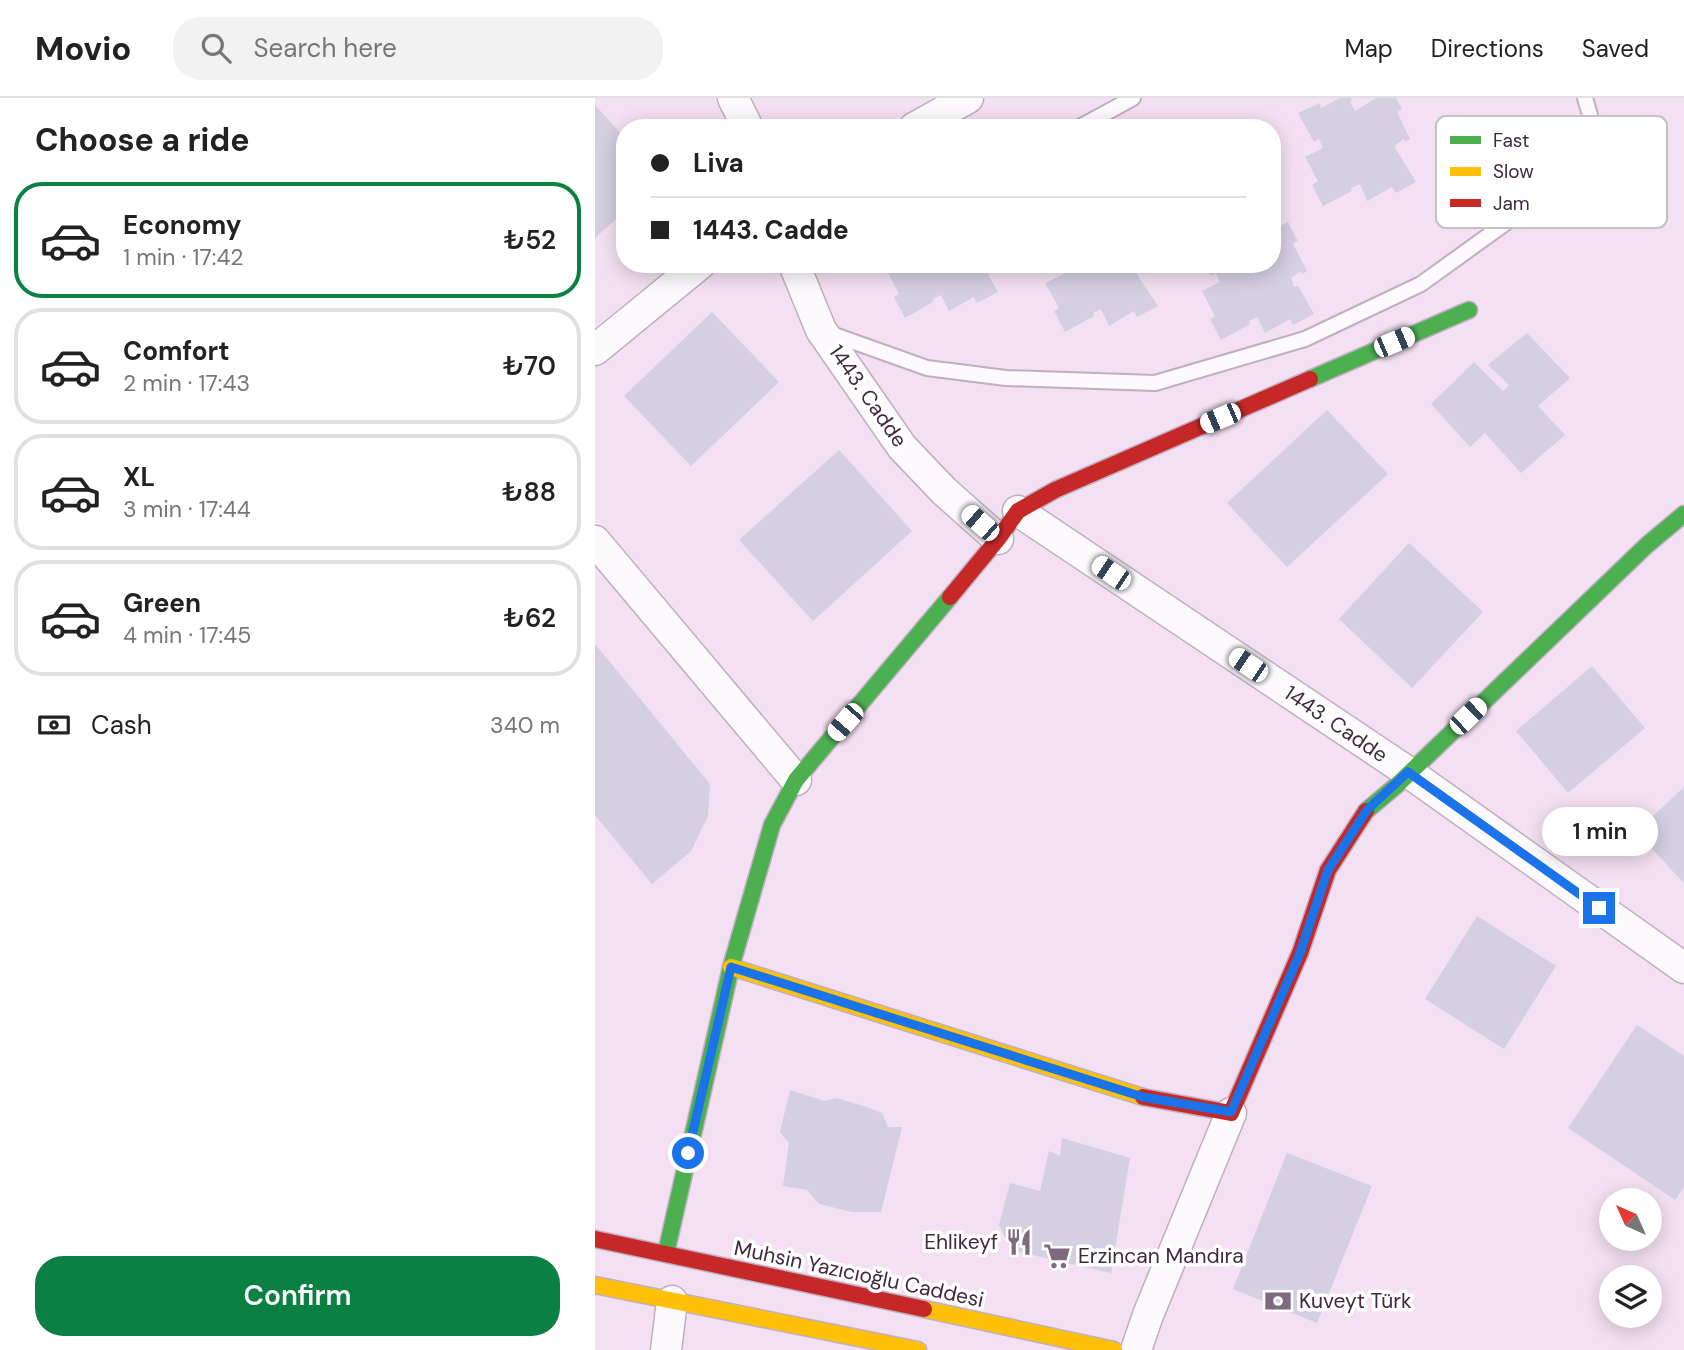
<!DOCTYPE html>
<html lang="en">
<head>
<meta charset="utf-8">
<style>
  body { margin:0; font-family:"DM Sans",sans-serif; background:#f2f2f2; color:#222; height:100vh; display:flex; flex-direction:column; font-size:26px; white-space:nowrap }
  * { box-sizing:border-box; margin:0 }
  p { font-size:23px; color:#767676 }
  .icon { flex:none; width:38px; height:38px; fill:none; stroke:currentColor; stroke-width:2; stroke-linecap:round; stroke-linejoin:round }
  .map { position:relative; flex:1; overflow:hidden }
  .panel { display:flex; flex-direction:column; background:#fff; width:595px }
  .panel>* { flex:none }
  .guide { position:absolute; left:21px; top:21px; width:665px; height:154px; border-radius:28px; box-shadow:0 4px 18px #0003; display:grid; align-content:center; height:154px; padding:0 35px; background:#fff }
  .needle { width:46px; rotate:315deg }
  .fabs { position:absolute; left:1004px; top:1090px; display:grid; gap:14px }
  .fabs a { display:grid; place-items:center; width:63px; height:63px; border-radius:50%; background:#fff; box-shadow:0 4px 18px #0003; font-size:35px }
  .end { position:absolute; width:32px; height:32px; margin:-16px; border:9px solid #1a73e8; background:#fff; box-shadow:0 0 0 4px #fff }
  .from { border-radius:50% }
  .bubble { position:absolute; height:49px; border-radius:24px; background:#fff; box-shadow:0 4px 18px #0003; font-size:23px; font-weight:600; line-height:49px; text-align:center }
  .car { position:absolute; width:21px; height:42px; margin:-21px -10px; border-radius:9px; box-shadow:0 0 5px 2px #0007; background:linear-gradient(#fff 24%,#345 0 40%,#fff 0 76%,#345 0 86%,#fff 0) }
  .guide b { display:flex; align-items:center; gap:24px; height:66px; font-size:26px }
  .guide b+b { border-top:2px solid #e0e0e0 }
  .guide i { width:18px; height:18px; background:#222 }
  ul { padding:0; list-style:none }
  li { display:flex; align-items:center; gap:21px; height:116px; margin:0 14px 10px; padding:0 21px; border:4px solid #e0e0e0; border-radius:28px }
  li div { flex:1 }
  li b { display:block; font-size:26px }
  li em { font-style:normal; font-weight:600 }
  li.on { border-color:#0b8043 }
  li>.icon { width:63px; height:63px; stroke-width:1.5 }
  h2 { padding:0 35px; font-size:32px; line-height:84px }
  .pay { display:flex; align-items:center; gap:18px; height:77px; padding:0 35px; font-size:26px }
  .pay p { margin-inline-start:auto }
  .cta { display:flex; gap:14px; margin-top:auto; padding:14px 35px }
  .cta a { flex:1; height:80px; border-radius:28px; background:#0b8043; color:#fff; font-size:28px; font-weight:600; line-height:80px; text-align:center }
  header { display:flex; align-items:center; gap:42px; box-sizing:border-box; height:98px; padding:0 35px; background:#fff; border-bottom:2px solid #e0e0e0 }
  header strong { font-size:33px }
  nav { display:flex; gap:38px; margin-inline-start:auto; font-size:24px }
  .search { width:490px; height:63px; background:#f2f2f2; display:flex; align-items:center; gap:18px; box-sizing:border-box; padding:0 24px; border-radius:28px; color:#767676; font-size:26px }
  main { display:flex; flex:1; min-height:0 }
  .map>svg:first-child { display:block }
</style>
</head>
<body>
<header>
<strong>Movio</strong>
<div class="search"><svg class="icon" aria-label="search" viewBox="0 0 24 24"><circle cx="10" cy="10" r="6"/><path d="M15 15l6 6"/></svg>Search here</div>
<nav><a>Map</a><a>Directions</a><a>Saved</a></nav>
</header>
<main>
<section class="panel">
<h2>Choose a ride</h2>
<ul>
<li class="on"><svg class="icon" aria-label="car" viewBox="0 0 24 24"><path d="M5 17H2v-5l4-1 3-4h7l3 4 3 1v5h-3M9 17h6M6 11h13"/><circle cx="7" cy="17" r="2"/><circle cx="17" cy="17" r="2"/></svg><div><b>Economy</b><p>1 min · 17:42</p></div><em>₺52</em></li>
<li><svg class="icon" aria-label="car" viewBox="0 0 24 24"><path d="M5 17H2v-5l4-1 3-4h7l3 4 3 1v5h-3M9 17h6M6 11h13"/><circle cx="7" cy="17" r="2"/><circle cx="17" cy="17" r="2"/></svg><div><b>Comfort</b><p>2 min · 17:43</p></div><em>₺70</em></li>
<li><svg class="icon" aria-label="car" viewBox="0 0 24 24"><path d="M5 17H2v-5l4-1 3-4h7l3 4 3 1v5h-3M9 17h6M6 11h13"/><circle cx="7" cy="17" r="2"/><circle cx="17" cy="17" r="2"/></svg><div><b>XL</b><p>3 min · 17:44</p></div><em>₺88</em></li>
<li><svg class="icon" aria-label="car" viewBox="0 0 24 24"><path d="M5 17H2v-5l4-1 3-4h7l3 4 3 1v5h-3M9 17h6M6 11h13"/><circle cx="7" cy="17" r="2"/><circle cx="17" cy="17" r="2"/></svg><div><b>Green</b><p>4 min · 17:45</p></div><em>₺62</em></li>
</ul>
<div class="pay"><svg class="icon" aria-label="cash" viewBox="0 0 24 24"><path d="M3 7h18v10H3z"/><circle cx="12" cy="12" r="2"/></svg>Cash<p>340 m</p></div>
<div class="cta"><a>Confirm</a></div>
</section>
<div class="map">
<svg width="1089" height="1252" viewBox="0 0 1089 1252">
  <rect width="100%" height="100%" fill="#f3e0f2"/>
  <g fill="#d4cfe1">
    <path d="M 745,0 L 756,0 L 757,2 L 755,4 L 760,13 L 781,0 L 801,0 L 807,11 L 802,14 L 815,41 L 810,44 L 809,41 L 799,48 L 821,84 L 801,95 L 797,89 L 772,103 L 765,86 L 756,90 L 757,93 L 728,108 L 717,87 L 723,83 L 710,59 L 728,50 L 724,41 L 719,44 L 703,15 L 725,5 L 726,10 Z"/>
    <path d="M 0,7 L 30,40 L 30,113 L 0,140 Z"/>
    <path d="M 693,124 L 703,143 L 698,146 L 712,173 L 707,176 L 706,173 L 696,180 L 699,189 L 703,188 L 719,216 L 698,227 L 695,221 L 670,235 L 662,219 L 654,223 L 655,226 L 626,242 L 615,221 L 620,218 L 607,193 L 625,184 L 620,175 L 616,178 L 609,166 L 677,166 L 677,132 Z"/>
    <path d="M 299,166 L 387,166 L 403,194 L 382,205 L 379,199 L 354,213 L 346,197 L 338,201 L 338,204 L 310,220 L 299,199 L 304,196 L 291,171 Z"/>
    <path d="M 457,166 L 549,166 L 539,172 L 563,208 L 542,219 L 539,213 L 514,228 L 506,211 L 498,215 L 499,218 L 470,234 L 459,213 L 464,210 L 450,185 L 469,176 L 464,168 L 459,170 Z"/>
    <path d="M 117,214 L 184,284 L 96,368 L 29,298 Z"/>
    <path d="M 932,235 L 975,280 L 943,308 L 970,337 L 926,375 L 890,335 L 875,349 L 836,306 L 879,264 L 908,293 L 914,287 L 893,267 Z"/>
    <path d="M 732,312 L 793,376 L 692,469 L 632,405 Z"/>
    <path d="M 244,352 L 317,433 L 218,523 L 144,442 Z"/>
    <path d="M 814,445 L 888,514 L 817,590 L 744,521 Z"/>
    <path d="M 0,546 L 115,686 L 113,718 L 96,753 L 57,786 L 0,717 Z"/>
    <path d="M 997,568 L 1050,630 L 973,695 L 921,633 Z"/>
    <path d="M 1089,689 L 1089,785 L 1041,734 Z"/>
    <path d="M 882,818 L 961,868 L 909,951 L 830,901 Z"/>
    <path d="M 1042,927 L 1089,958 L 1089,1089 L 1080,1102 L 973,1030 Z"/>
    <path d="M 195,992 L 230,1003 L 241,1000 L 272,1009 L 287,1015 L 293,1029 L 307,1029 L 286,1114 L 257,1114 L 224,1106 L 212,1092 L 188,1088 L 194,1045 L 185,1034 Z"/>
    <path d="M 467,1040 L 535,1060 L 516,1175 L 416,1152 L 404,1127 L 415,1085 L 445,1093 L 454,1053 L 465,1058 Z"/>
    <path d="M 692,1055 L 777,1088 L 722,1225 L 638,1191 Z"/>
  </g>
  <g fill="none" stroke-linecap="round" stroke-linejoin="round">
    <defs>
      <g id="lane">
        <path d="M 483,30 L 538,0"/>
        <path d="M 234,235 L 332,270 L 411,280 L 560,285 L 710,241 L 826,186 L 937,106 L 969,78 L 990,45 L 995,17 L 990,0"/>
      </g>
      <g id="street">
        <path d="M 138,0 L 153,30"/>
        <path d="M 319,30 L 373,0"/>
        <path d="M 199,166 L 226,232 L 307,349 L 349,393 L 403,441"/>
        <path d="M 0,252 L 105,166"/>
        <path d="M 423,413 L 813,674 L 1089,870"/>
        <path d="M 0,443 L 201,682"/>
        <path d="M 71,1252 L 77,1203"/>
        <path d="M 541,1252 L 553,1217 L 636,1015"/>
      </g>
      <g id="fast">
        <path d="M 715,281 L 874,212"/>
        <path d="M 771,713 L 802,687 L 1052,447 L 1089,416"/>
        <path d="M 71,1155 L 136,869 L 177,727 L 201,682 L 355,499"/>
      </g>
      <g id="slow">
        <path d="M 136,869 L 548,999"/>
        <path d="M 0,1187 L 323,1252"/>
        <path d="M 329,1211 L 519,1252"/>
      </g>
      <g id="jam">
        <path d="M 355,499 L 403,441 L 423,413 L 460,392 L 715,281"/>
        <path d="M 548,999 L 636,1015 L 705,855 L 733,772 L 771,713"/>
        <path d="M 0,1141 L 329,1211"/>
      </g>
    </defs>
    <use href="#lane" stroke="#c1aec0" stroke-width="18"/>
    <use href="#street" stroke="#c1aec0" stroke-width="33"/>
    <use href="#fast" stroke="#c1aec0" stroke-width="19"/>
    <use href="#slow" stroke="#c1aec0" stroke-width="19"/>
    <use href="#jam" stroke="#c1aec0" stroke-width="19"/>
    <use href="#lane" stroke="#fdfafd" stroke-width="14"/>
    <use href="#street" stroke="#fdfafd" stroke-width="30"/>
    <use href="#fast" stroke="#4caf50" stroke-width="16"/>
    <use href="#slow" stroke="#ffc107" stroke-width="16"/>
    <use href="#jam" stroke="#c62828" stroke-width="16"/>
  </g>
  <g fill="none" stroke-linecap="round" stroke-linejoin="round">
    <path stroke="#1a73e8" stroke-width="9" d="M 93,1055 L 136,869 L 548,999 L 636,1014 L 705,855 L 733,772 L 772,712 L 813,674 L 1004,810"/>
  </g>
  <defs>
    <symbol id="restaurant-bare" viewBox="-9 -9 18 18"><path d="M-5-6h1v4h1v-4h1v4h1v-4h1v5L-1.5 .5V6h-2V.5L-5-1ZM5-6V6H3V1.5H1.5Q1.5-4 5-6Z" fill="#7f697e" stroke="#fff" stroke-width="2.5" paint-order="stroke"/></symbol>
    <symbol id="supermarket-bare" viewBox="-9 -9 18 18"><path d="M-6-5.5h2.5l.6 2H6L4.5 2H-2.5L-4.4-4H-6ZM-1.5 3.2a1.3 1.3 0 1 0 .1 0ZM3 3.2a1.3 1.3 0 1 0 .1 0Z" fill="#7f697e" stroke="#fff" stroke-width="2.5" paint-order="stroke"/></symbol>
    <symbol id="bank-bare" viewBox="-9 -9 18 18"><path d="M-6-4H6V4H-6ZM0-2.3a2.3 2.3 0 1 0 0 4.6a2.3 2.3 0 1 0 0-4.6Z" fill="#7f697e" stroke="#fff" stroke-width="2.5" paint-order="stroke"/></symbol>
  </defs>
  <g fill-rule="evenodd">
    <use href="#restaurant-bare" x="405" y="1125" width="38" height="38"/>
    <use href="#supermarket-bare" x="443" y="1139" width="38" height="38"/>
    <use href="#bank-bare" x="664" y="1184" width="38" height="38"/>
  </g>
  <g text-anchor="middle" dominant-baseline="central" stroke-width="7" stroke-linejoin="round" paint-order="stroke">
    <g font-size="21" fill="#40293f" stroke="#fff">
      <text transform="translate(273 298) rotate(55)">1443. Cadde</text>
      <text transform="translate(741 626) rotate(34)">1443. Cadde</text>
      <text transform="translate(264 1176) rotate(12)">Muhsin Yazıcıoğlu Caddesi</text>
    </g>
    <g font-size="21" fill="#40293f" stroke="#fff" text-anchor="start">
      <text x="403" y="1144" text-anchor="end">Ehlikeyf</text>
      <text x="483" y="1158">Erzincan Mandıra</text>
      <text x="704" y="1203">Kuveyt Türk</text>
    </g>
  </g>
  <rect x="841" y="18" width="231" height="112" rx="10" fill="#fff" stroke="#c6bfc5" stroke-width="2"/>
  <rect x="855" y="38" width="31" height="8" fill="#4caf50"/>
  <rect x="855" y="69" width="31" height="9" fill="#ffc107"/>
  <rect x="855" y="101" width="31" height="8" fill="#c62828"/>
  <g font-size="19" fill="#40293f">
    <text x="898" y="49">Fast</text>
    <text x="898" y="80">Slow</text>
    <text x="898" y="112">Jam</text>
  </g>
</svg>
<div class="fabs">
<a><svg class="needle" viewBox="-14 -14 28 28"><path d="M0-13l5 13h-10z" fill="#e53935"/><path d="M0 13l5-13h-10z" fill="#767676"/></svg></a>
<a><svg class="icon" aria-label="layers" viewBox="0 0 24 24"><path d="M12 4l9 5-9 5-9-5zM3 14l9 5 9-5"/></svg></a>
</div>
<i class="end from" style="left:93px;top:1055px"></i>
<i class="end" style="left:1004px;top:810px"></i>
<div class="bubble" style="left:947px;top:709px;width:116px">1 min</div>
<i class="car" style="left:799px;top:244px;rotate:67deg"></i>
<i class="car" style="left:625px;top:320px;rotate:247deg"></i>
<i class="car" style="left:385px;top:425px;rotate:311deg"></i>
<i class="car" style="left:516px;top:475px;rotate:304deg"></i>
<i class="car" style="left:653px;top:567px;rotate:304deg"></i>
<i class="car" style="left:873px;top:618px;rotate:46deg"></i>
<i class="car" style="left:250px;top:624px;rotate:221deg"></i>
<div class="guide">
<b><i class="from"></i>Liva</b>
<b><i></i>1443. Cadde</b>
</div>
</div>
</main>
</body>
</html>
